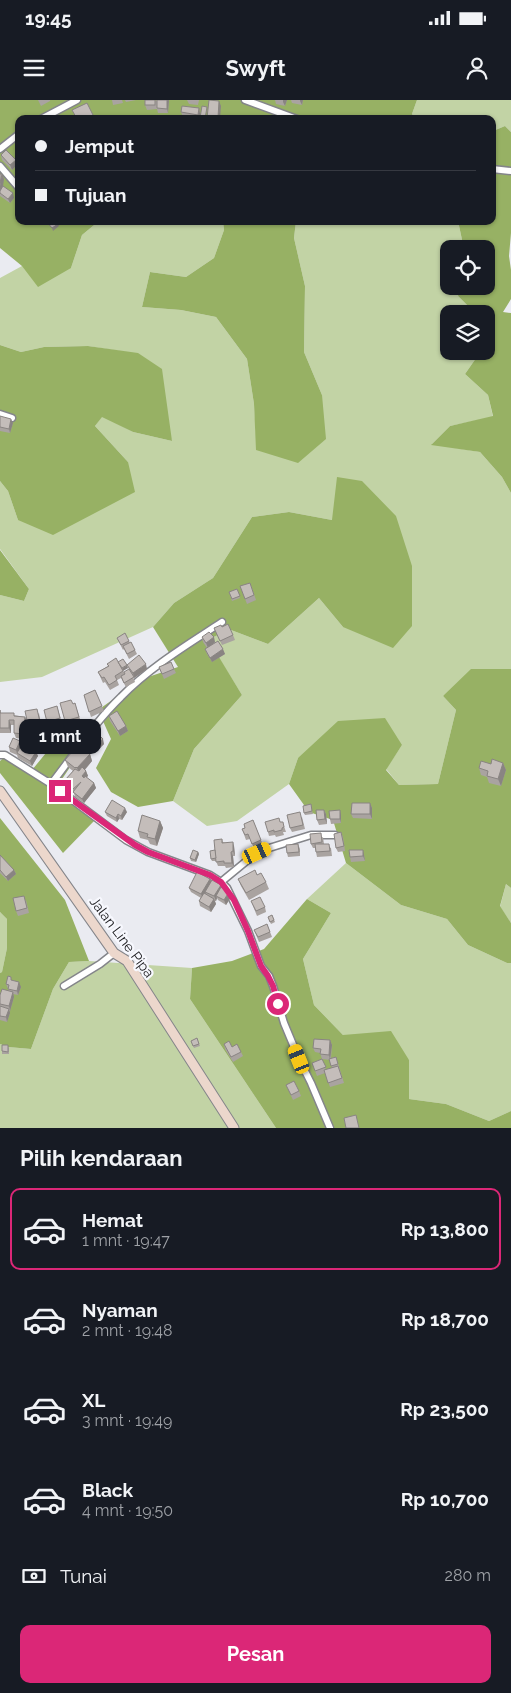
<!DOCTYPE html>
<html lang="id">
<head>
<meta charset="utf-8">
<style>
  body { margin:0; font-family:Raleway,sans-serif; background:#242831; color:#f1f3f6; height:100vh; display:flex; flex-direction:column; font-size:19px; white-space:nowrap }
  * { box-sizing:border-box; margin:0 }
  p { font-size:16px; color:#9ea1a6 }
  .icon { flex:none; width:28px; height:28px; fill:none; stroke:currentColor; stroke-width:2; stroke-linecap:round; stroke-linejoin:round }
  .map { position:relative; height:1028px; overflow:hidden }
  .drawer { display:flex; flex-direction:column; background:#171b24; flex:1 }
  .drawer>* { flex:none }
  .hud { position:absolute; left:15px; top:15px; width:481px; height:110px; border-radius:10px; box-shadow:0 1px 4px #0004; display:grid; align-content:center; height:110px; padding:0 20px; background:#171b24 }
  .fabs { position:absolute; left:440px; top:140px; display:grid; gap:10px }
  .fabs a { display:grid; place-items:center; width:55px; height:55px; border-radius:10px; background:#171b24; box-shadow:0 1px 4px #0004; font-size:25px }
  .end { position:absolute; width:22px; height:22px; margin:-11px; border:6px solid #db2777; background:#fff; box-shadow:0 0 0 2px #fff }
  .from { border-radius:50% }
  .bubble { position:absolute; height:35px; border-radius:10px; background:#171b24; box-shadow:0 1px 4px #0004; font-size:16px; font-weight:700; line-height:35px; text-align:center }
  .car { position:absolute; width:15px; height:30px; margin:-15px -8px; border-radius:6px; box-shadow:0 0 4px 1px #0007; background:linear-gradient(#f5c518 24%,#345 0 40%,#f5c518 0 76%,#345 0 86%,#f5c518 0) }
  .hud b { display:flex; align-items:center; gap:18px; height:48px; font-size:19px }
  .hud b+b { border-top:1px solid #363941 }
  .hud i { width:12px; height:12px; background:#f1f3f6 }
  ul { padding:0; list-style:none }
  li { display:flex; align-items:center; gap:15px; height:82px; margin:0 10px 8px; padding:0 10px; border:2px solid transparent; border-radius:10px }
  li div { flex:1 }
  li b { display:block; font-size:19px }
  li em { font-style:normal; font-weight:700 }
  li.selected { border-color:#db2777 }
  li>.icon { width:45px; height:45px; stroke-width:1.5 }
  h2 { padding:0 20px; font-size:22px; line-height:60px }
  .pay { display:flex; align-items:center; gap:12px; height:55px; padding:0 20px; font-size:19px }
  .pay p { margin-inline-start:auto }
  .primary-button { display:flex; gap:10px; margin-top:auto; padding:10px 20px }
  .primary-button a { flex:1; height:58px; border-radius:10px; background:#db2777; color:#fff; font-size:20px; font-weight:700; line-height:58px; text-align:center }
  .status { display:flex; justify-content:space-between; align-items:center; height:35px; padding:0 25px; background:#171b24; direction:ltr }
  .status svg { height:14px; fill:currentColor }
  header { display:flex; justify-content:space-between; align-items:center; height:65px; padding:0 20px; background:#171b24; font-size:22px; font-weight:700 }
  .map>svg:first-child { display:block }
</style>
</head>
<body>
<div class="status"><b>19:45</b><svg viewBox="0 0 49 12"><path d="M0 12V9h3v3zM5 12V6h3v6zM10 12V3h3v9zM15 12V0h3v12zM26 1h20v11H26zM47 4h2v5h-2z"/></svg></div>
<header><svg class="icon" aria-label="menu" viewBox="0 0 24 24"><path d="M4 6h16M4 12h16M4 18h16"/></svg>Swyft<svg class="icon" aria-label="person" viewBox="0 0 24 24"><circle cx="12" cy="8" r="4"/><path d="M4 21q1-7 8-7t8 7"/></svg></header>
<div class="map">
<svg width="511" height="1028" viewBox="0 0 511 1028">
  <rect width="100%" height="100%" fill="#eaebf1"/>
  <g fill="#c2d3a5">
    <path d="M 417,0 L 511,0 L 511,32 L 505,26 L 493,31 L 492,19 L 416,19 L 412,14 Z"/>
    <path d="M 99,121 L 223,121 L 224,130 L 214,158 L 186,177 L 150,172 L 142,207 L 181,210 L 216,217 L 247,259 L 254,304 L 257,350 L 322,295 L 304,252 L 305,186 L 294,138 L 296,121 L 394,121 L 405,125 L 458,121 L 464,149 L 449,149 L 449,186 L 460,186 L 458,196 L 476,214 L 449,214 L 449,251 L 481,251 L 465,274 L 488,295 L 493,317 L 450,326 L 432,344 L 480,352 L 502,377 L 511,393 L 511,569 L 505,570 L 443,596 L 456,610 L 438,684 L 399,685 L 386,669 L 402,645 L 298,658 L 289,684 L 237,721 L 207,726 L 173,701 L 194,649 L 242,595 L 207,539 L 231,530 L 268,544 L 319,498 L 343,527 L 412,526 L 332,420 L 289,412 L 252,417 L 213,478 L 174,503 L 153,527 L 42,577 L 0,582 L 0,495 L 24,501 L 29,489 L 0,449 L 0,381 L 8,391 L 18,420 L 128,362 L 95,326 L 102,316 L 133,332 L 172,341 L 138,254 L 88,246 L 44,247 L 21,252 L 0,245 L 0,178 L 22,166 L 71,168 L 82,135 Z"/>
    <path d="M 346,763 L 401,805 L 447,819 L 468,845 L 507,863 L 511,863 L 511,1011 L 489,1021 L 446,1004 L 409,999 L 409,960 L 343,935 L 314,905 L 303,859 L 331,813 L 307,799 Z"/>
    <path d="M 506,784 L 511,788 L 511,823 L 500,807 Z"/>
    <path d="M 0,812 L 7,819 L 7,848 L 2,872 L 0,873 Z"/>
    <path d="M 89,861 L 192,868 L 190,899 L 276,1028 L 0,1028 L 0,944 L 8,947 L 31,949 L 53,889 L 69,862 Z"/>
  </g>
  <g fill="#97b164">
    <path d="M 0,0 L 417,0 L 412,14 L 416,19 L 19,19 L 19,121 L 99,121 L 82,135 L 71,168 L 38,187 L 22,166 L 0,148 Z"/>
    <path d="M 505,26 L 511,32 L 511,133 L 509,156 L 511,170 L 511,199 L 503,212 L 511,213 L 511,393 L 502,377 L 480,352 L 431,345 L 450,326 L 493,316 L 488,295 L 465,274 L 481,251 L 486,251 L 486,214 L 476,214 L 458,196 L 460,186 L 486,186 L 486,149 L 464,149 L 458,121 L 492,121 L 493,31 Z"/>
    <path d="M 223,121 L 296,121 L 294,138 L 305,186 L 304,252 L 322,295 L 326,339 L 298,363 L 256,350 L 254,304 L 247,259 L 216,217 L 181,210 L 142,207 L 150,172 L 186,177 L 214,158 L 224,130 Z"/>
    <path d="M 0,245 L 21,252 L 44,247 L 88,246 L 138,253 L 162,269 L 172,341 L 133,332 L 102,317 L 95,326 L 128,362 L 135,392 L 53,435 L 18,420 L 8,391 L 0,381 Z"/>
    <path d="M 337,377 L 362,381 L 396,416 L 412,466 L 412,526 L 393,548 L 343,527 L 319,498 L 268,544 L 231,530 L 208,539 L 242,595 L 194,649 L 173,701 L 138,707 L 111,692 L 96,668 L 111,639 L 98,610 L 142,579 L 178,567 L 153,527 L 174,503 L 213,478 L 252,417 L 289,412 L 332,420 Z"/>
    <path d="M 0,450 L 29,489 L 24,501 L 0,495 Z"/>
    <path d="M 471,569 L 511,569 L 511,788 L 506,784 L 500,806 L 511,823 L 511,863 L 507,863 L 468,845 L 447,819 L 401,805 L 346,763 L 333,720 L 309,712 L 289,684 L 298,658 L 338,621 L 385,618 L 402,645 L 386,670 L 399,685 L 438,684 L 456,610 L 443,596 Z"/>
    <path d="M 69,625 L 89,639 L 58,685 L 94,721 L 63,753 L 0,673 L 0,661 L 7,655 L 32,670 Z"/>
    <path d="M 0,718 L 65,800 L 89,861 L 69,862 L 53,889 L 31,949 L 8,947 L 0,944 L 0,873 L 2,872 L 7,848 L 7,819 L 0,812 Z"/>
    <path d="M 307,799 L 331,813 L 303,859 L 314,905 L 343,935 L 391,931 L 409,960 L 409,999 L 446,1004 L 489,1021 L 511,1011 L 511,1028 L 276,1028 L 190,899 L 192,868 L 232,861 L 264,849 Z"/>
  </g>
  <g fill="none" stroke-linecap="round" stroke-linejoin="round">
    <defs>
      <g id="street">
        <path d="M 245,0 L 297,19"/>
        <path d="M 41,19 L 77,0"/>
        <path d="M 0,49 L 19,34"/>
        <path d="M 0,66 L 19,88"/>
        <path d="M 492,69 L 511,71"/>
        <path d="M 0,314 L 12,318"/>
        <path d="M 0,655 L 5,655 L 51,684 L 126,740 L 148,752 L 210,775 L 221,782 L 227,788 L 248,831 L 261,866 L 269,876 L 273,886 L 284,923 L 299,959 L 311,983 L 330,1028"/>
        <path d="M 51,684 C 74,655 94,623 121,597 C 150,567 187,545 222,522"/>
        <path d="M 221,782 L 249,759 L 266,749 L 311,735 L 335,735"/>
        <path d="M 64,886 L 100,864 L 114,853"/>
      </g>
      <path id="secondary" d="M 0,691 L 114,853 L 127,861 L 234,1028"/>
    </defs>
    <use href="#street" stroke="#84858a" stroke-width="9"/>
    <use href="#secondary" stroke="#84858a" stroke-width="11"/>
    <use href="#street" stroke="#fff" stroke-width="6"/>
    <use href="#secondary" stroke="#ecd7cc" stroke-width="9"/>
  </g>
  <g fill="#a9a3a0">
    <path d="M 38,0 L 50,0 L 50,1 L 41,6 Z"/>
    <path d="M 112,0 L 122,0 L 123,3 L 113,5 Z"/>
    <path d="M 125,0 L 136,0 L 126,2 Z"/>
    <path d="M 157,0 L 169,0 L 168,13 L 158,13 L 157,9 L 147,10 L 145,5 Z"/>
    <path d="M 187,0 L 199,0 L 198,5 L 189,4 Z"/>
    <path d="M 275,0 L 287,0 L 285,6 L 276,4 Z"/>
    <path d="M 291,0 L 303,0 L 302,5 L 292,3 Z"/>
    <path d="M 199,8 L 200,13 L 200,19 L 183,17 L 181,12 Z"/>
    <path d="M 1,55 L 17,65 L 12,70 L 2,60 Z"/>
    <path d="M 0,74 L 4,79 L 2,86 L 14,98 L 10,103 L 0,96 Z"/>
    <path d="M 0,318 L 13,323 L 10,333 L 0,331 Z"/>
    <path d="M 250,483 L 256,500 L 247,504 L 240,486 Z"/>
    <path d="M 237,489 L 240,498 L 232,501 L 229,492 Z"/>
    <path d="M 222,527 L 233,535 L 235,540 L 222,545 L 214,528 Z"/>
    <path d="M 202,537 L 215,542 L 225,554 L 212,562 L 207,554 L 205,549 L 207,548 L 203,542 Z"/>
    <path d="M 117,538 L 129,541 L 135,550 L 137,554 L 129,559 L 124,549 L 123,550 Z"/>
    <path d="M 118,562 L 128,568 L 123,570 L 125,574 L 129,569 L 127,565 L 147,569 L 134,578 L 132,574 L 135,582 L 126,587 L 121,578 L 117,580 L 119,585 L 110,590 L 105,582 L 103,583 L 98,572 L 108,566 L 107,564 Z"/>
    <path d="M 159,567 L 174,569 L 176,573 L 164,579 Z"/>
    <path d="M 95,590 L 104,611 L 91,617 L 84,595 Z"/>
    <path d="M 75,603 L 81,622 L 67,626 L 65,621 L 73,604 Z"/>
    <path d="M 57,606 L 62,623 L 49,627 L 44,610 Z"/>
    <path d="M 0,610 L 1,613 L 25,617 L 27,622 L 25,639 L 16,638 L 14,633 L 14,625 L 11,625 L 11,633 L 0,633 Z"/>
    <path d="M 39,613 L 41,624 L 47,624 L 49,628 L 52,646 L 42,647 L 40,640 L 38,652 L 34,651 L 36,652 L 38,656 L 32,666 L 18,658 L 17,655 L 10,652 L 9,647 L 22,645 L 29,648 L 28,645 L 37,636 L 35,628 L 29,629 L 28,625 Z"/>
    <path d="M 109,616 L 126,626 L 128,631 L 120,636 L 110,621 Z"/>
    <path d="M 85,639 L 104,644 L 96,652 L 87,644 Z"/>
    <path d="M 90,654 L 92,661 L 85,670 L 86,671 L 88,676 L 86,677 L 94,683 L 96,688 L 84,703 L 75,697 L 74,693 L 67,687 L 65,680 L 73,671 L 68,667 L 65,660 Z"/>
    <path d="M 503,663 L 506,670 L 501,686 L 489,683 L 487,677 L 481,675 L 479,668 L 491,664 Z"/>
    <path d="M 370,703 L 372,708 L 372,719 L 353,718 L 351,714 Z"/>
    <path d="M 311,707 L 313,714 L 305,715 L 304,713 Z"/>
    <path d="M 324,710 L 326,714 L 327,724 L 319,725 L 317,720 Z"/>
    <path d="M 105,712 L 127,712 L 122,720 L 119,719 L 117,722 L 107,716 Z"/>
    <path d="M 341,715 L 341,723 L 331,724 L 330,719 Z"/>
    <path d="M 302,717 L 305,729 L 292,732 L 290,728 Z"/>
    <path d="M 253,720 L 263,745 L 254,748 L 250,739 L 246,740 L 242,729 L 245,728 Z"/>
    <path d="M 160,721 L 163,728 L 157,746 L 150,744 L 148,740 L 140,738 L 138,731 Z"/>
    <path d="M 280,722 L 284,726 L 286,732 L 283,732 L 284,735 L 276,737 L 275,735 L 269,736 L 268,732 Z"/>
    <path d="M 341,732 L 343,737 L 345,751 L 338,752 L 336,748 Z"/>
    <path d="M 323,737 L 324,744 L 331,748 L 332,756 L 317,757 L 316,752 L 315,748 L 313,748 L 311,744 Z"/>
    <path d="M 222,739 L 223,742 L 234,746 L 235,756 L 233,756 L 234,767 L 226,768 L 225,766 L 218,766 L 216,761 L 212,761 L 211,759 Z"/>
    <path d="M 298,744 L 300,749 L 300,756 L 288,757 L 287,753 Z"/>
    <path d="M 198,752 L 199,754 L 196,762 L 191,761 L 190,758 Z"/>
    <path d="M 0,755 L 14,770 L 16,774 L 8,781 L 0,773 Z"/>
    <path d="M 364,755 L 365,761 L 351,762 L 350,757 Z"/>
    <path d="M 257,775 L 266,782 L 269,789 L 249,800 L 241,786 L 238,779 Z"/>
    <path d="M 210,779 L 211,781 L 221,785 L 221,787 L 229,792 L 231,797 L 226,805 L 218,800 L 217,798 L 216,801 L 215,801 L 216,804 L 211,812 L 200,806 L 199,801 L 201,798 L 191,792 L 189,788 Z"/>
    <path d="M 26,800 L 29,813 L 18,816 L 16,811 Z"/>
    <path d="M 251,801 L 265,807 L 266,812 L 257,816 Z"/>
    <path d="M 272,815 L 275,822 L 271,824 L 268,817 Z"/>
    <path d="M 267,824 L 272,837 L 259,842 L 254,830 Z"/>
    <path d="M 13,880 L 21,887 L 18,895 L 13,894 L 14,897 L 10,911 L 9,911 L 10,913 L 7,922 L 0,920 L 0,895 L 9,891 L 6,884 Z"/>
    <path d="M 197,938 L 200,946 L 194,948 L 191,941 Z"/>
    <path d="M 330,940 L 332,945 L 331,958 L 336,957 L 344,983 L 330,987 L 325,973 L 317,976 L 312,963 L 322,959 L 326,970 L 332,968 L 330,960 L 322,959 L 320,953 L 315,952 L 313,948 Z"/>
    <path d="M 224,944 L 232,947 L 241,952 L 243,956 L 233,962 L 225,949 Z"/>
    <path d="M 9,947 L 9,954 L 2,954 L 2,951 Z"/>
    <path d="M 286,985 L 299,991 L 301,996 L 293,1000 Z"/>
  </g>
  <g fill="#898482">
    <path d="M 167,0 L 169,0 L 168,13 L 167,9 Z"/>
    <path d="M 283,0 L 287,0 L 285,6 L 283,2 Z"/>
    <path d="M 300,0 L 303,0 L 302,5 L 300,1 Z"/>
    <path d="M 219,1 L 221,6 L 220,19 L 218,19 Z"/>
    <path d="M 199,8 L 200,13 L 200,19 L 198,15 Z"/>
    <path d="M 16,60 L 17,65 L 12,70 L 10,65 Z"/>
    <path d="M 2,74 L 4,79 L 2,94 L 0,90 L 0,83 Z"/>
    <path d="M 13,93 L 14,98 L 10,103 L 8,99 Z"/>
    <path d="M 58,124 L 59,126 L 53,131 L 52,128 Z"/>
    <path d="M 11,319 L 13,323 L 10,333 L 9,329 Z"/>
    <path d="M 214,537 L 215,542 L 208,548 L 206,543 Z"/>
    <path d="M 223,549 L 225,554 L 212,562 L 210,558 Z"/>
    <path d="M 146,564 L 147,569 L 134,578 L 133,573 Z"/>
    <path d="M 127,565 L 128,568 L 123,571 L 122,569 Z"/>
    <path d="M 25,617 L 27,622 L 25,639 L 23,634 Z"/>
    <path d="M 9,620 L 11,625 L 11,633 L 9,628 Z"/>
    <path d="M 47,624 L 49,628 L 52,646 L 50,642 Z"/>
    <path d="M 126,626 L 128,631 L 120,636 L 118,631 Z"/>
    <path d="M 39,637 L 40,641 L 38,652 L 36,647 Z"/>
    <path d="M 103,639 L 104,644 L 96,652 L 94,647 Z"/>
    <path d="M 20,641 L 22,646 L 17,653 L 16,650 Z"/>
    <path d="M 36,652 L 38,656 L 32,666 L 30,661 Z"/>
    <path d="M 90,654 L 92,661 L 80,675 L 77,668 Z"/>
    <path d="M 503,663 L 506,670 L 501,686 L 498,679 Z"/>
    <path d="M 86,671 L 88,676 L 83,681 L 82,676 Z"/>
    <path d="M 94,683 L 96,688 L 84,703 L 82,699 Z"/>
    <path d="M 370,703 L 372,708 L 372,719 L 370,714 Z"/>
    <path d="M 125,708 L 127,712 L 122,720 L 121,716 Z"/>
    <path d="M 324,710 L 326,714 L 327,724 L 325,719 Z"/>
    <path d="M 340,710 L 341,715 L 341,723 L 340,719 Z"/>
    <path d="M 118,714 L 119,719 L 117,722 L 116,718 Z"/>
    <path d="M 160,721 L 163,728 L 157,746 L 155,739 Z"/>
    <path d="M 233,742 L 234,746 L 235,756 L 233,751 Z"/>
    <path d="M 363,750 L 364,755 L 365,761 L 363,756 Z"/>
    <path d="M 198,752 L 199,754 L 196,762 L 195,760 Z"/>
    <path d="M 231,752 L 233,756 L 234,767 L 232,763 Z"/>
    <path d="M 14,770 L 16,774 L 8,781 L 6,777 Z"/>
    <path d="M 210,779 L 212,783 L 205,792 L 206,794 L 203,799 L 201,794 Z"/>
    <path d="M 221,785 L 222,790 L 216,796 L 217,798 L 216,801 L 214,796 Z"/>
    <path d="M 229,792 L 231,797 L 226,805 L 224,800 Z"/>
    <path d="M 214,799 L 216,804 L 211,812 L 209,807 Z"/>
    <path d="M 19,882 L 21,887 L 18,895 L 17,891 Z"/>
    <path d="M 13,892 L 14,897 L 10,911 L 9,906 Z"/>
    <path d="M 9,909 L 10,913 L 7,922 L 6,917 Z"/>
    <path d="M 330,940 L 332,945 L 330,960 L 329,955 Z"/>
  </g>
  <g fill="#c4bdba" stroke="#898482">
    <rect x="145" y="0" width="10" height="5"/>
    <path d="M 157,0 L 167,0 L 167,9 L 157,8 Z"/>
    <path d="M 209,0 L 219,1 L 218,18 L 207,18 Z"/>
    <path d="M 87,3 L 94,17 L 91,19 L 77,19 L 72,10 Z"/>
    <path d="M 182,6 L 199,8 L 198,15 L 181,12 Z"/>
    <path d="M 202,6 L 207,7 L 205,19 L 200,18 Z"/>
    <path d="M 6,50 L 16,60 L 10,65 L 1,55 Z"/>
    <path d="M 0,74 L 2,74 L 0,83 L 1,83 L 0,90 Z"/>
    <path d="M 3,86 L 13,93 L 8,99 L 0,93 L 0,91 Z"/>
    <path d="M 46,121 L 56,121 L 58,124 L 52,128 Z"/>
    <path d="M 0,316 L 11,319 L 9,329 L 0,327 Z"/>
    <path d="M 250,483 L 254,495 L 245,499 L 240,486 Z"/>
    <path d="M 237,489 L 240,496 L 232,499 L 229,492 Z"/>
    <path d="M 228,524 L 233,535 L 220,541 L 214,528 L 221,525 L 222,527 Z"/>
    <path d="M 209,532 L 214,537 L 206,543 L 202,537 Z"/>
    <path d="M 125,533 L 129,541 L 121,545 L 117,538 Z"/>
    <path d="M 218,541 L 223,549 L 210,558 L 205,549 Z"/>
    <path d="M 131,542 L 135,550 L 127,554 L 123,546 Z"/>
    <path d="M 139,555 L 146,564 L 133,573 L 127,565 Z"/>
    <path d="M 116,558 L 123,571 L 115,576 L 117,580 L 109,585 L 104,577 L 102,578 L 98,572 L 109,566 L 107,564 Z"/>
    <path d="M 123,559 L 127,565 L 122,568 L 118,562 Z"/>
    <path d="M 171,562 L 174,569 L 162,574 L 159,567 Z"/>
    <path d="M 129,569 L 134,577 L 124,583 L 121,576 L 125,574 L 124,572 Z"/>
    <path d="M 95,590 L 102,606 L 89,612 L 84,595 Z"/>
    <path d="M 71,600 L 73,604 L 75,603 L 79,617 L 65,621 L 60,603 Z"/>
    <path d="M 57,606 L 60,618 L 47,622 L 44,610 Z"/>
    <path d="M 37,609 L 40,622 L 28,625 L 25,611 Z"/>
    <path d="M 0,610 L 0,613 L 14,613 L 14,616 L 25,617 L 23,634 L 14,633 L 14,620 L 9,620 L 9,628 L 0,628 Z"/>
    <path d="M 117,611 L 126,626 L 118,631 L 109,616 Z"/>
    <path d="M 47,624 L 50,642 L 41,643 L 40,635 L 38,636 L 38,632 L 36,632 L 35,625 Z"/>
    <path d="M 96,632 L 103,639 L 94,647 L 85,639 L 91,633 L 93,635 Z"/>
    <path d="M 30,635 L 39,637 L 36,647 L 28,645 Z"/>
    <path d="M 13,638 L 20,641 L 16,650 L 9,647 Z"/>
    <path d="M 22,644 L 36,652 L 30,661 L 17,653 Z"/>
    <path d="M 79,644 L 90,654 L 77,668 L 76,667 L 75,668 L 65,660 Z"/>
    <path d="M 492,659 L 503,663 L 498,679 L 487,676 L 488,671 L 479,668 L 481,661 L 491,664 Z"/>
    <path d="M 82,667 L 86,671 L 82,676 L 84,678 L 85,676 L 94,683 L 82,699 L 73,692 L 81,682 L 73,689 L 66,683 L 67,681 L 65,680 L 75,669 L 79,671 Z"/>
    <path d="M 112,700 L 125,708 L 121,716 L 118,714 L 116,718 L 105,712 Z"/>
    <path d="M 352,703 L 370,703 L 370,714 L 351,714 Z"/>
    <path d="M 311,704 L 312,711 L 304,713 L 303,706 Z"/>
    <path d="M 316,710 L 324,710 L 325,719 L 317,720 Z"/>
    <path d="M 340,710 L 340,719 L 330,719 L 329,711 Z"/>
    <path d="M 300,712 L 303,725 L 290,728 L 287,715 Z"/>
    <path d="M 142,715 L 160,721 L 155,739 L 147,737 L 148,734 L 138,731 Z"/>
    <path d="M 279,718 L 280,722 L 283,722 L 284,727 L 282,728 L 282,730 L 274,732 L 274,730 L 268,732 L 265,722 Z"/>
    <path d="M 253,720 L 261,740 L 252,744 L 248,734 L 245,735 L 242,729 L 245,728 L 244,724 Z"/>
    <path d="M 341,732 L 344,746 L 336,748 L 334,734 Z"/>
    <path d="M 321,733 L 322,742 L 311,744 L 310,734 Z"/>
    <path d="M 222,739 L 222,743 L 233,742 L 233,751 L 231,752 L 232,763 L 224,763 L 224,761 L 216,762 L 214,740 Z"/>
    <path d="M 298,744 L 299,752 L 287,753 L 286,745 Z"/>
    <path d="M 315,744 L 329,744 L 330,751 L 316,752 Z"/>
    <path d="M 193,750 L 198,752 L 195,760 L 190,758 Z"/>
    <path d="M 215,750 L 216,758 L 211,759 L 210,751 Z"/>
    <path d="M 349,750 L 363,750 L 363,756 L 350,757 Z"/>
    <path d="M 0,755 L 14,770 L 6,777 L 0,770 Z"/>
    <path d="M 255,770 L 257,775 L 261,773 L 266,782 L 246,793 L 238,779 Z"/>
    <path d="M 197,772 L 210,779 L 201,794 L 189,788 Z"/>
    <path d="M 212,780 L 221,785 L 214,796 L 205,792 Z"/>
    <path d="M 221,787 L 229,792 L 224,800 L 216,796 Z"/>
    <path d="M 204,793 L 214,799 L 209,807 L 199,801 Z"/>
    <path d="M 24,796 L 27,808 L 16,811 L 13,798 Z"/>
    <path d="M 260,797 L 265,807 L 256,811 L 251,801 Z"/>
    <path d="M 272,815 L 274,820 L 270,822 L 268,817 Z"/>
    <path d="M 267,824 L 270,832 L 258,837 L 254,830 Z"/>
    <path d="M 8,876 L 11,877 L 11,880 L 19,882 L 17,891 L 8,889 L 9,885 L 6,884 Z"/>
    <path d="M 2,889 L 13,892 L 9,906 L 0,904 L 0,895 Z"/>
    <path d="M 0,906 L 9,909 L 6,917 L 0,916 Z"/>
    <path d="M 197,938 L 199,944 L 193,946 L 191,941 Z"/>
    <path d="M 314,939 L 330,940 L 329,955 L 320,954 L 321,949 L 313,948 Z"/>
    <path d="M 229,941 L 232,947 L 237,944 L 241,952 L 231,957 L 224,944 Z"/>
    <path d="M 2,945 L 8,945 L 8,952 L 2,951 Z"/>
    <path d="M 336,957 L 338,964 L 331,966 L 329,959 Z"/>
    <path d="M 322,959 L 326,967 L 315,971 L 312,963 Z"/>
    <path d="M 338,966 L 342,978 L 328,983 L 324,970 Z"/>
    <path d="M 294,981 L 299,991 L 291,995 L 286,985 Z"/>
    <path d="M 356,1015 L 359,1028 L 346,1028 L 344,1018 Z"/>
  </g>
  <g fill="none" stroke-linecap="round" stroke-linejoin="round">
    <path stroke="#db2777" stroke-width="6" d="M 60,691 L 135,745 L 148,752 L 210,775 L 221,782 L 234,800 L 248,831 L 261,866 L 268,876 L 273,886 L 278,904"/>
  </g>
  <g text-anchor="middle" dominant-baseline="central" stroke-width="4.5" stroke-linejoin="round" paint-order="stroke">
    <g font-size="14" fill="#1a1a1d" stroke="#f7f8fe">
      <text transform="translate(122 837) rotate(53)">Jalan Line Pipa</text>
    </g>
  </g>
</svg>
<div class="fabs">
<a><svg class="icon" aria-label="locate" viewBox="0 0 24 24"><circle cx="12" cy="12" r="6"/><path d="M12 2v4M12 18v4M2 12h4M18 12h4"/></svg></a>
<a><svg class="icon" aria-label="layers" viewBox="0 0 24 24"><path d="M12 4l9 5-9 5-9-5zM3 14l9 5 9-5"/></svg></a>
</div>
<i class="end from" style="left:278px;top:904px"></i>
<i class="end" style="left:60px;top:691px"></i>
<div class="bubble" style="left:19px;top:619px;width:82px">1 mnt</div>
<i class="car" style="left:257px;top:753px;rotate:66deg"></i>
<i class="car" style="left:299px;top:959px;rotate:338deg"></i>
<div class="hud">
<b><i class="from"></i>Jemput</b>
<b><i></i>Tujuan</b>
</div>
</div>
<section class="drawer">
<h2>Pilih kendaraan</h2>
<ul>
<li class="selected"><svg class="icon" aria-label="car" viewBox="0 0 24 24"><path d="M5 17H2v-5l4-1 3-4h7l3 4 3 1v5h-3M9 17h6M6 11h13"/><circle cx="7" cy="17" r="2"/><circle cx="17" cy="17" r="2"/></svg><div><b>Hemat</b><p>1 mnt · 19:47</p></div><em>Rp 13,800</em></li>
<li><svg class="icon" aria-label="car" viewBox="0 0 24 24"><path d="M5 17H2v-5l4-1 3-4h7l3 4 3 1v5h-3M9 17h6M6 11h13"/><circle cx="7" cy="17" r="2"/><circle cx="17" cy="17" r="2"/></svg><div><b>Nyaman</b><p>2 mnt · 19:48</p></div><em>Rp 18,700</em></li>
<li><svg class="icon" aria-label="car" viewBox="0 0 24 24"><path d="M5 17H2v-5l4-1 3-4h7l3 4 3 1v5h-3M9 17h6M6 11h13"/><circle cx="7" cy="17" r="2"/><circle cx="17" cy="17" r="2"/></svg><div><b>XL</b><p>3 mnt · 19:49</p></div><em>Rp 23,500</em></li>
<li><svg class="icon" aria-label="car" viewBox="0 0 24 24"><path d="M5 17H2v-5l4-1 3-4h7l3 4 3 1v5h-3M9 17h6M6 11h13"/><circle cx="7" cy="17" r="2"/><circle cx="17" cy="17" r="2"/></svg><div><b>Black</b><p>4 mnt · 19:50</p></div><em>Rp 10,700</em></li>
</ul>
<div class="pay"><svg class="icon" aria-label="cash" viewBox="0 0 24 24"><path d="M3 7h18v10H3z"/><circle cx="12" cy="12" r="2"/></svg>Tunai<p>280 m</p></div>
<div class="primary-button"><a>Pesan</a></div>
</section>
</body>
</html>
